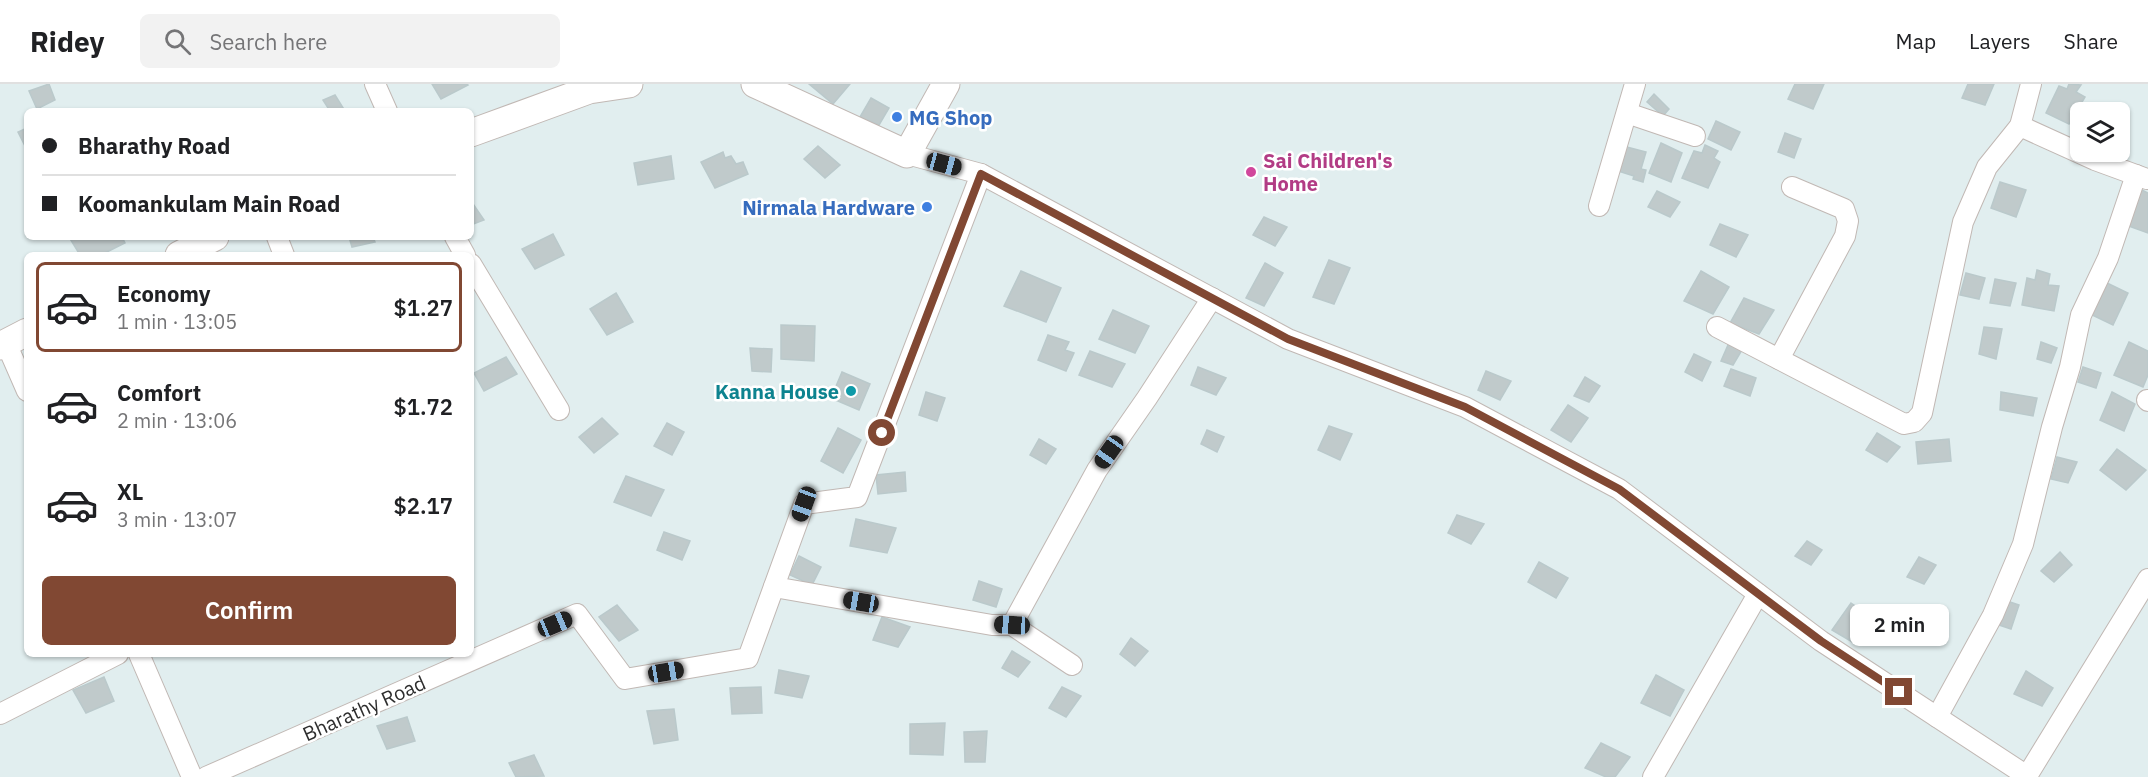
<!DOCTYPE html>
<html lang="en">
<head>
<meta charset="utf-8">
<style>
  body { margin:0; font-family:"IBM Plex Sans",sans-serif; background:#f2f2f2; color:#202124; height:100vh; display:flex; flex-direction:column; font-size:22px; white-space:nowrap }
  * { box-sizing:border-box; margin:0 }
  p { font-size:20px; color:#757577 }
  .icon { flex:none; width:33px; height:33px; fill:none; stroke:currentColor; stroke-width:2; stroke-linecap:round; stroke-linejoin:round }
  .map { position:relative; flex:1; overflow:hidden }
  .side { position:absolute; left:24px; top:168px; width:450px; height:405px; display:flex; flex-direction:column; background:#fff; border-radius:9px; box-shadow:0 2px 4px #0004 }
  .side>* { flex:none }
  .hud { position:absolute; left:24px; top:24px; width:450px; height:132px; border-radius:9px; box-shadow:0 2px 4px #0004; display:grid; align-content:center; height:132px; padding:0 18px; background:#fff }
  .controls { position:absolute; left:2070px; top:18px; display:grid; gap:12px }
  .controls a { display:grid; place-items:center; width:60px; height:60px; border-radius:9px; background:#fff; box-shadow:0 2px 4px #0004; font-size:30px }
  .end { position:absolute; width:27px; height:27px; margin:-14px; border:8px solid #814833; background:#fff; box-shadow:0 0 0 3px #fff }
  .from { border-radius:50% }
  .bubble { position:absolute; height:42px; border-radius:9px; background:#fff; box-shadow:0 2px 4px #0004; font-size:20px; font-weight:600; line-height:42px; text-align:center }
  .car { position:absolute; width:18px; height:36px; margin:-18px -9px; border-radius:8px; box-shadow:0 0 4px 2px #0007; background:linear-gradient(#222 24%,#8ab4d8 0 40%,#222 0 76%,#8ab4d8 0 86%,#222 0) }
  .hud b { display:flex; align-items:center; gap:21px; height:57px; font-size:22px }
  .hud b+b { border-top:2px solid #e0e0e0 }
  .hud i { width:15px; height:15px; background:#202124 }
  ul { padding:10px 0 0; list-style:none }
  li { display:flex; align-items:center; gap:18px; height:90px; margin:0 12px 9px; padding:0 6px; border:3px solid transparent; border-radius:9px }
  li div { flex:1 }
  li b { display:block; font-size:22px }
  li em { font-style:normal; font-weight:600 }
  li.active { border-color:#814833 }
  li>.icon { width:54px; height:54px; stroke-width:1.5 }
  .primary-button { display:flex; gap:12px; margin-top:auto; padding:12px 18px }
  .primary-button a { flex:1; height:69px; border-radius:9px; background:#814833; color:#fff; font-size:24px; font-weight:600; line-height:69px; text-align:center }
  header { display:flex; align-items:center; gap:36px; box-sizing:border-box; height:84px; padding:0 30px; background:#fff; border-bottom:2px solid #e0e0e0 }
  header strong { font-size:28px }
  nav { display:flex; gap:33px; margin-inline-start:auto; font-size:21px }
  .search { width:420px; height:54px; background:#f2f2f2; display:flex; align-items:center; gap:15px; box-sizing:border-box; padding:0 21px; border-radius:9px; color:#757577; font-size:22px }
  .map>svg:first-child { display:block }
</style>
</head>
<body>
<header>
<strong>Ridey</strong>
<div class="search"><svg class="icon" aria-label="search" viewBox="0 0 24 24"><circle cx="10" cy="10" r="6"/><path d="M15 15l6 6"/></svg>Search here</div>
<nav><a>Map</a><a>Layers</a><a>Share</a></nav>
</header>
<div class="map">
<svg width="2148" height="693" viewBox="0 0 2148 693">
  <rect width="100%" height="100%" fill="#e1eeef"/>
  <g fill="#c0cacb" stroke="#bac9cb" stroke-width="1.5">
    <path d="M 49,0 L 55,16 L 37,25 L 29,7 Z"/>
    <path d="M 432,0 L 467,0 L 468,1 L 441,15 Z"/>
    <path d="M 809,0 L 850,0 L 833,20 Z"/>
    <path d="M 1795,0 L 1824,0 L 1813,25 L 1788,15 Z"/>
    <path d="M 1968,0 L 1994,0 L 1985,21 L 1962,14 Z"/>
    <path d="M 2069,0 L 2081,1 L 2076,8 L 2085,13 L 2069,40 L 2046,29 L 2059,2 L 2067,5 Z"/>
    <path d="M 1654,10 L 1669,25 L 1663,32 L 1647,18 Z"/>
    <path d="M 335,11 L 345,27 L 330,27 L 323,16 Z"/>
    <path d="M 871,14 L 889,24 L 879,41 L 860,33 Z"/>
    <path d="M 1716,37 L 1740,48 L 1731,66 L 1708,55 Z"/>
    <path d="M 27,44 L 27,66 L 18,48 Z"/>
    <path d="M 2120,47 L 2128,51 L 2117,74 L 2103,68 L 2120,68 Z"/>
    <path d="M 1785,49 L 1801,55 L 1794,74 L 1778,68 Z"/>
    <path d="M 1661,59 L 1682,69 L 1671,98 L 1649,89 Z"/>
    <path d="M 1705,61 L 1718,67 L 1714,74 L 1720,78 L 1708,104 L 1682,94 L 1694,67 L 1702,69 Z"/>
    <path d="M 818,62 L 840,81 L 825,94 L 804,75 Z"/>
    <path d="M 1623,62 L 1646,68 L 1641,85 L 1646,86 L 1643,98 L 1633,95 L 1634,92 L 1615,86 Z"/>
    <path d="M 723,68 L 725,74 L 731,72 L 736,80 L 743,78 L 748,90 L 715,104 L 701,78 Z"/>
    <path d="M 671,72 L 674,95 L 638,101 L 634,79 Z"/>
    <path d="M 2000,98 L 2026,106 L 2016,133 L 1991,124 Z"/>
    <path d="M 2140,105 L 2148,109 L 2148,149 L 2126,141 Z"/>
    <path d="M 1657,107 L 1680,118 L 1670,133 L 1648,123 Z"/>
    <path d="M 471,117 L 484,136 L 471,141 Z"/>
    <path d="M 1264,133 L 1287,143 L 1275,162 L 1253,151 Z"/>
    <path d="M 1720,140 L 1748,151 L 1736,173 L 1710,161 Z"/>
    <path d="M 553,150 L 564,171 L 535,185 L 522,165 Z"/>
    <path d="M 69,153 L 122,153 L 125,159 L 101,171 L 80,171 Z"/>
    <path d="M 349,153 L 373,153 L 375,158 L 352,163 Z"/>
    <path d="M 1329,176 L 1350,184 L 1334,220 L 1313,213 Z"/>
    <path d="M 1265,179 L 1283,189 L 1264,222 L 1246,214 Z"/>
    <path d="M 2037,186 L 2050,190 L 2048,201 L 2059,202 L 2054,227 L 2022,221 L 2027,194 L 2035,196 Z"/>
    <path d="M 1021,187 L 1061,204 L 1046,238 L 1004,222 Z"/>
    <path d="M 1701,187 L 1729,203 L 1713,230 L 1684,217 Z"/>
    <path d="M 1966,189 L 1985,194 L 1979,215 L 1960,211 Z"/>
    <path d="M 1995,195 L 2016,199 L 2010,222 L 1990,219 Z"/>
    <path d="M 2107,199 L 2128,209 L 2113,241 L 2090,230 Z"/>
    <path d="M 616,209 L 633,238 L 607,251 L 590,225 Z"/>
    <path d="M 1744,214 L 1774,226 L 1759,250 L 1730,239 Z"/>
    <path d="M 1113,226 L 1149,242 L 1135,269 L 1099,255 Z"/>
    <path d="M 781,241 L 815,242 L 814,277 L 781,275 Z"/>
    <path d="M 1984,243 L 2002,245 L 1996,275 L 1979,270 Z"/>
    <path d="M 1048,251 L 1069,258 L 1065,266 L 1074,269 L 1066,287 L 1038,276 Z"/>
    <path d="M 2041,258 L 2057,264 L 2051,279 L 2037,275 Z"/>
    <path d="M 2129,258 L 2148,267 L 2148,291 L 2143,303 L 2114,291 Z"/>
    <path d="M 1728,261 L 1742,266 L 1733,281 L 1721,277 Z"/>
    <path d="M 750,264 L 772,265 L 771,288 L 752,287 Z"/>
    <path d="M 1090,267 L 1125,280 L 1112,303 L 1079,291 Z"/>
    <path d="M 1694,270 L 1711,278 L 1702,297 L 1685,288 Z"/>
    <path d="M 506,273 L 517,290 L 484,307 L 474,289 Z"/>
    <path d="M 1198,283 L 1226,294 L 1216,311 L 1191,301 Z"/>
    <path d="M 2083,283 L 2101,289 L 2096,304 L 2078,298 Z"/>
    <path d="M 1731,285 L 1756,294 L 1750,312 L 1724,302 Z"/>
    <path d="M 1486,287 L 1511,297 L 1500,316 L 1478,306 Z"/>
    <path d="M 842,288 L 870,300 L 859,326 L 831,314 Z"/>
    <path d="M 1585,293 L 1600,302 L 1589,318 L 1574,312 Z"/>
    <path d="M 926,308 L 945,314 L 937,337 L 919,331 Z"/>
    <path d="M 2001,308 L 2037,314 L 2033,332 L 2000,326 Z"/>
    <path d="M 2112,308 L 2135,320 L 2124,347 L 2100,336 Z"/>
    <path d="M 1568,321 L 1588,334 L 1571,358 L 1551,346 Z"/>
    <path d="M 602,334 L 618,350 L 594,369 L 579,353 Z"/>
    <path d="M 667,339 L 684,348 L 672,371 L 654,362 Z"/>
    <path d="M 1329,342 L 1352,350 L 1340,376 L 1318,366 Z"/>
    <path d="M 838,344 L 861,356 L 843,389 L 821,377 Z"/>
    <path d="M 1207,346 L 1224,353 L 1217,368 L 1201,360 Z"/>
    <path d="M 1877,349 L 1900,363 L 1887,378 L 1866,366 Z"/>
    <path d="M 1039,355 L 1056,365 L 1046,380 L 1030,371 Z"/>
    <path d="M 1949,355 L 1951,377 L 1918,380 L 1916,358 Z"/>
    <path d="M 2117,365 L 2146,386 L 2126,406 L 2100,386 Z"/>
    <path d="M 2057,373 L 2077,378 L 2068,399 L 2051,395 Z"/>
    <path d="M 905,388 L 906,407 L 878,410 L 876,391 Z"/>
    <path d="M 626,392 L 664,406 L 651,432 L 614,418 Z"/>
    <path d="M 1457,431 L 1484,440 L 1471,460 L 1448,449 Z"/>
    <path d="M 856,435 L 896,444 L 887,469 L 850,462 Z"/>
    <path d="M 664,448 L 690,457 L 682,476 L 657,466 Z"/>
    <path d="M 1807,457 L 1822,466 L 1811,481 L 1795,472 Z"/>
    <path d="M 2060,468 L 2072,481 L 2054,498 L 2041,487 Z"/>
    <path d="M 799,472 L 821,483 L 812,501 L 790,491 Z"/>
    <path d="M 1919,473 L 1936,481 L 1924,500 L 1907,493 Z"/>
    <path d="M 1539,478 L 1568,494 L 1556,514 L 1528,498 Z"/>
    <path d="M 979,497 L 1002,505 L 996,523 L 973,516 Z"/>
    <path d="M 2007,517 L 2019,521 L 2011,545 L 1999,541 Z"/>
    <path d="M 1851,519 L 1873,534 L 1854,559 L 1832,546 Z"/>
    <path d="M 617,521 L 638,546 L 619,557 L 599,533 Z"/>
    <path d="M 882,533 L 910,543 L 898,563 L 873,556 Z"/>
    <path d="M 1131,554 L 1148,567 L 1135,582 L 1120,570 Z"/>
    <path d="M 1012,567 L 1030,578 L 1018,593 L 1002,584 Z"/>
    <path d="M 779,586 L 809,592 L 802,614 L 775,609 Z"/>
    <path d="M 2026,587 L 2053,604 L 2042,622 L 2014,610 Z"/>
    <path d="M 1656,591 L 1684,606 L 1670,632 L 1641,619 Z"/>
    <path d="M 104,593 L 114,617 L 86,629 L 73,606 Z"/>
    <path d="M 761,603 L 762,629 L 732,630 L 730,604 Z"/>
    <path d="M 1062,603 L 1081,612 L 1066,633 L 1049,624 Z"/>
    <path d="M 674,625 L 678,656 L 654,660 L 647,627 Z"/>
    <path d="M 407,633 L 415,657 L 387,665 L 377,642 Z"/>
    <path d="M 945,639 L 943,671 L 910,670 L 910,640 Z"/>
    <path d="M 987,647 L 985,678 L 965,678 L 964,648 Z"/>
    <path d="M 1601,659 L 1630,673 L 1615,693 L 1606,693 L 1585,684 Z"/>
    <path d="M 534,671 L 544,692 L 516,693 L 509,679 Z"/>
  </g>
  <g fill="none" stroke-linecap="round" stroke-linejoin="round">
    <defs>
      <g id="street">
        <path d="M 375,0 L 387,27"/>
        <path d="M 2031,0 L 2020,42 L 2095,76 L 2147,95"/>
        <path d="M 1627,29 L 1695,52"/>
        <path d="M 907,70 L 981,90 L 1288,255 L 1465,323 L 1619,405 L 1821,557 L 2027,692 L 2148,495"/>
        <path d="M 1599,122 L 1635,0"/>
        <path d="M 277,153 L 284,171"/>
        <path d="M 455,153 L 465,171"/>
        <path d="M 471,180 L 559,326"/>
        <path d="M 1717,243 L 1904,340 L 1914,338 L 1922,329 L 1963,138 L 1987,83 L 2020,42"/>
        <path d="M 6,259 L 27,307"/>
        <path d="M 1779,275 L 1845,152 L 1848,137 L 1844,125 L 1792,103"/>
        <path d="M 2147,316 L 2148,317"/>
        <path d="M 774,503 L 992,541 L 1012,541 L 1072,581"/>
        <path d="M 1012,541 L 1097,386 L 1147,314 L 1212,214"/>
        <path d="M 139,570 L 192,693"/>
        <path d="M 0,630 L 118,570"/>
        <path d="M 1937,633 L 1993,531 L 2023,460 L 2052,343 L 2070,283 L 2081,231 L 2108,174 L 2136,91"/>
        <path d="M 206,693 L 577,530 L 625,595 L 748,574 L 804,420 L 857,413 L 981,90"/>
        <path d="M 1653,693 L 1758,510"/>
      </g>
      <g id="secondary">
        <path d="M 755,0 L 907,70 L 946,0"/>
        <path d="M 471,49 L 589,6 L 629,0"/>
        <path d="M 179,171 L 215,153"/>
        <path d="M 0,262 L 27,248"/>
      </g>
    </defs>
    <use href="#street" stroke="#c1b8b4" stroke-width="22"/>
    <use href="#secondary" stroke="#c1b8b4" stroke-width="29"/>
    <use href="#street" stroke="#fff" stroke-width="20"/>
    <use href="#secondary" stroke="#fff" stroke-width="27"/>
  </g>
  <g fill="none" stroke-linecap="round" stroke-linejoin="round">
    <path stroke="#814833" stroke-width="8" d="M 882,349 L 981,90 L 1288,255 L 1465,323 L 1619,405 L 1821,557 L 1899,608"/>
  </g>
  <g fill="#3f7fe0" stroke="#fff" stroke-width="2">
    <circle cx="897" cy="33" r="6"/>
    <circle cx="927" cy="123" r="6"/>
  </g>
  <circle fill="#d1479c" stroke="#fff" stroke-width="2" cx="1251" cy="88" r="6"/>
  <circle fill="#0f9aa8" stroke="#fff" stroke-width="2" cx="851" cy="307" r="6"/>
  <g text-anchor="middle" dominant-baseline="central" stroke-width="5" stroke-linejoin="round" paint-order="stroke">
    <g font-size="20" font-weight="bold" fill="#366cbe" stroke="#fff" text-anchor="start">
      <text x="909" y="33">MG Shop</text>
      <text x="915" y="123" text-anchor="end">Nirmala Hardware</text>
    </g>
    <g font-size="20" font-weight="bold" fill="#b23c85" stroke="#fff" text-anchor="start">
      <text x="1263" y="76">Sai Children's<tspan x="1263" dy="23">Home</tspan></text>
    </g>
    <g font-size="20" font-weight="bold" fill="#0d838f" stroke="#fff" text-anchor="end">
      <text x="839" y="307">Kanna House</text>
    </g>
    <g font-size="20" fill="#2e2e2e" stroke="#fff">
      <text transform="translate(364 624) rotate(-24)">Bharathy Road</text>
    </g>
  </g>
</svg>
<div class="controls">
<a><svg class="icon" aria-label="layers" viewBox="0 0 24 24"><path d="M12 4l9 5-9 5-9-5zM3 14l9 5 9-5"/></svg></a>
</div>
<i class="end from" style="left:882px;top:349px"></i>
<i class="end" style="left:1899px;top:608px"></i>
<div class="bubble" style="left:1850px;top:520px;width:99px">2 min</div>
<i class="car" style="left:944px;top:80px;rotate:105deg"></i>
<i class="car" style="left:1109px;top:368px;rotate:215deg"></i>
<i class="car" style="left:804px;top:420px;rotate:200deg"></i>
<i class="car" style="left:861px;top:518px;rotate:280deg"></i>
<i class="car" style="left:555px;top:540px;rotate:67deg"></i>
<i class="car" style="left:1012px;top:541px;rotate:273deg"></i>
<i class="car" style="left:666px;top:588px;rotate:81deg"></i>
<div class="hud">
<b><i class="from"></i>Bharathy Road</b>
<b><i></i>Koomankulam Main Road</b>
</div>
<section class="side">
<ul>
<li class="active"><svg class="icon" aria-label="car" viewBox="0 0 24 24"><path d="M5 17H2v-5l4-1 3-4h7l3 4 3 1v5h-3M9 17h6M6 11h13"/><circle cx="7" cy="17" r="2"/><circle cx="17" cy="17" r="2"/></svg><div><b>Economy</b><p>1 min · 13:05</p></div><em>$1.27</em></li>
<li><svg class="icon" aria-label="car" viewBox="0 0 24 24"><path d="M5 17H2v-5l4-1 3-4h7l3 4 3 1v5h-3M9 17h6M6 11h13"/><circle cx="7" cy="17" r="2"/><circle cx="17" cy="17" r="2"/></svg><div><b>Comfort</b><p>2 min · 13:06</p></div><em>$1.72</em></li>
<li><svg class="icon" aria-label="car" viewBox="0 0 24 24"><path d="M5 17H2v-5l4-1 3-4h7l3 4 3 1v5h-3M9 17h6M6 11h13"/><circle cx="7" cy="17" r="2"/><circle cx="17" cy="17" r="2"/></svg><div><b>XL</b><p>3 min · 13:07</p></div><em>$2.17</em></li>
</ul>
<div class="primary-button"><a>Confirm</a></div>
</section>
</div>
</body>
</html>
